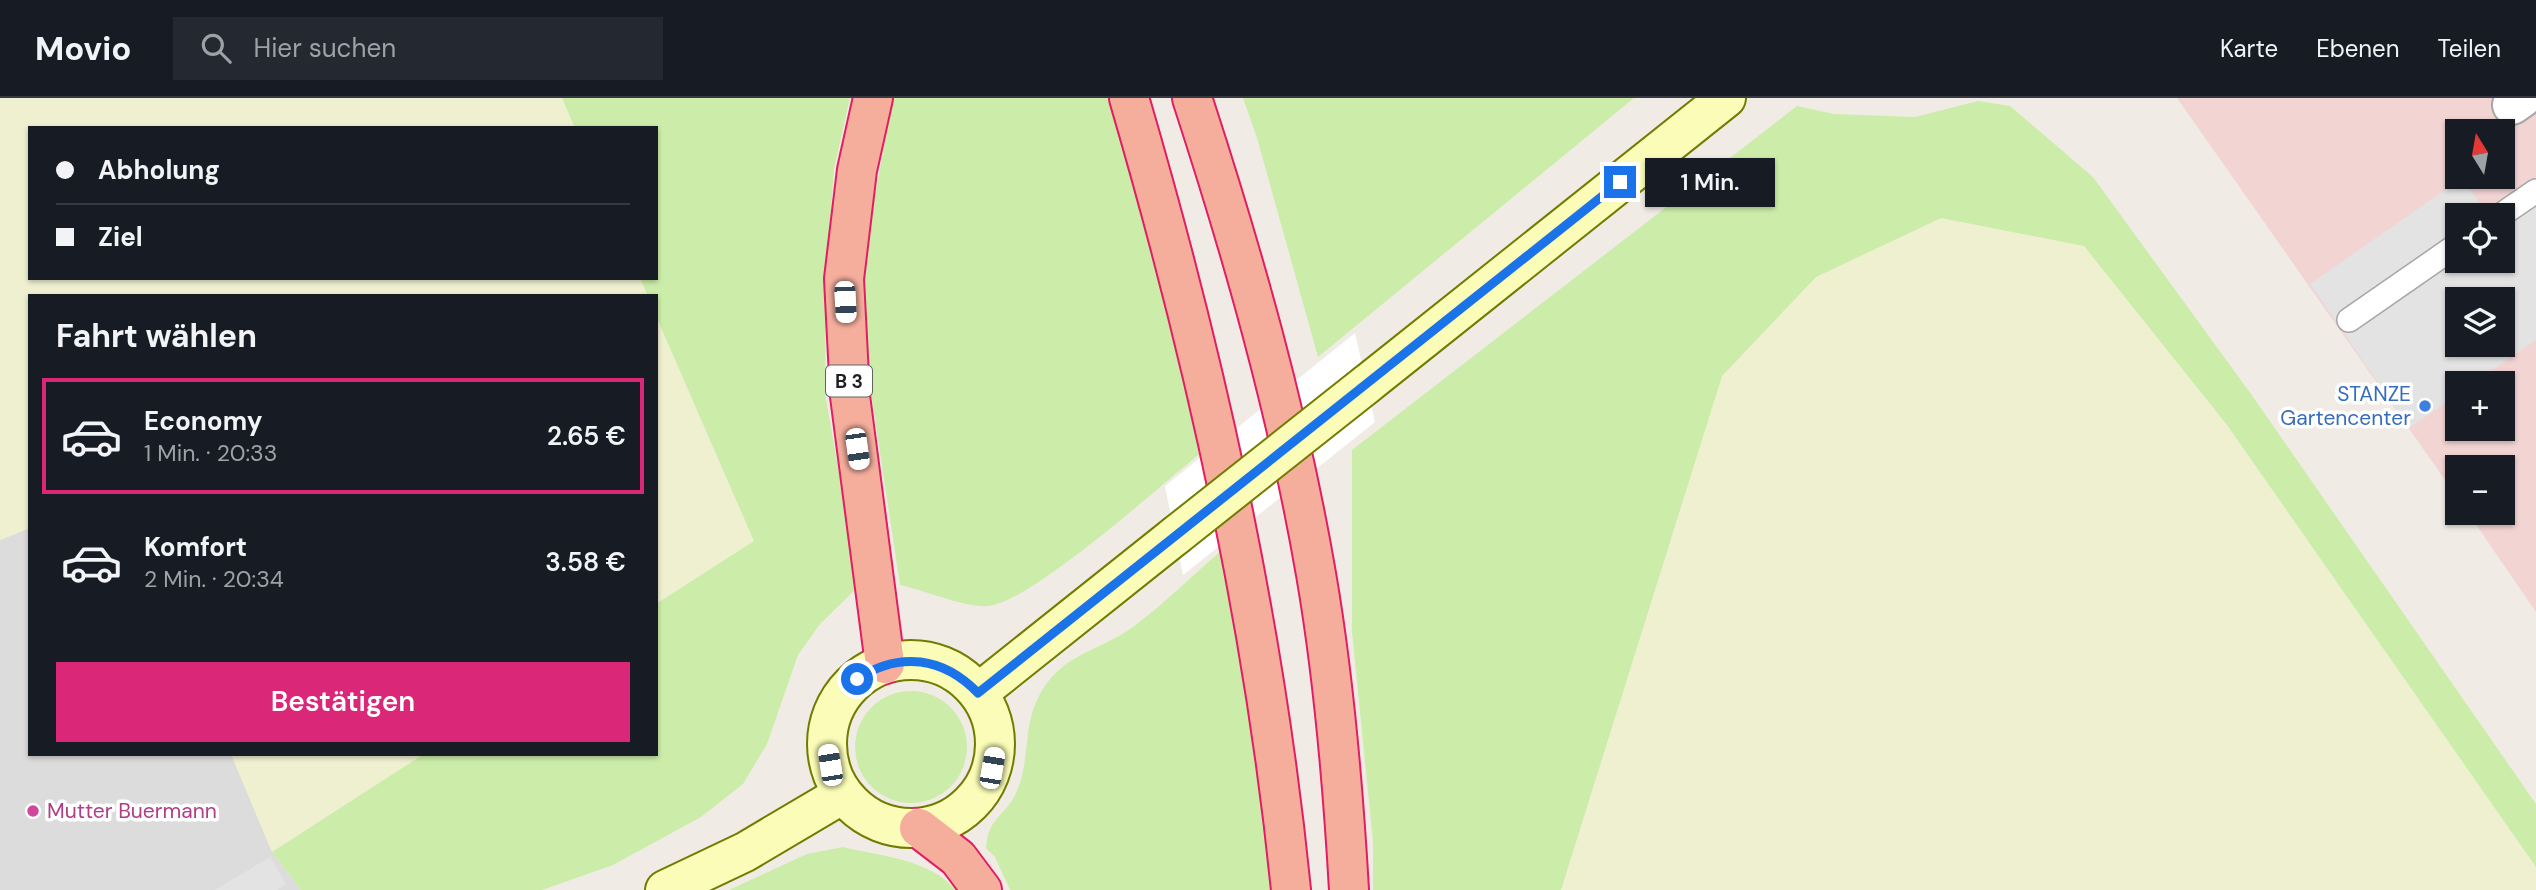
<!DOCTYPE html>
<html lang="de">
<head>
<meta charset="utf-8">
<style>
  body { margin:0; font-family:"DM Sans",sans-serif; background:#242831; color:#f1f3f6; height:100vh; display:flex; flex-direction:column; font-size:26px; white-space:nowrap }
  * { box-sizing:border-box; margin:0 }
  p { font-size:23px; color:#9ea1a6 }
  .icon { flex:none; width:38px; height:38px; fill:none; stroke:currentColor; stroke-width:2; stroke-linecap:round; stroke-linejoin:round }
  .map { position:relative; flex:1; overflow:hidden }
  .drawer { position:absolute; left:28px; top:196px; width:630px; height:462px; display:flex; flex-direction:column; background:#171b24; border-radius:0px; box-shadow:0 2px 5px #0004 }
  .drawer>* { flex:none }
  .guide { position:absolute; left:28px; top:28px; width:630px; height:154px; border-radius:0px; box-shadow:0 2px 5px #0004; display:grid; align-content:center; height:154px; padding:0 28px; background:#171b24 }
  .needle { width:46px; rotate:349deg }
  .fabs { position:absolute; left:2445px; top:21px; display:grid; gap:14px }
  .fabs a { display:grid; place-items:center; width:70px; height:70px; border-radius:0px; background:#171b24; box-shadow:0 2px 5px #0004; font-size:35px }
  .end { position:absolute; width:32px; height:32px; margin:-16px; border:9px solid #1a73e8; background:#fff; box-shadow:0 0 0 4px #fff }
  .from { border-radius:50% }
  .bubble { position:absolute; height:49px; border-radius:0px; background:#171b24; box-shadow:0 2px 5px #0004; font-size:23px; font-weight:600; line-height:49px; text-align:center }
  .car { position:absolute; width:21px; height:42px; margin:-21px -10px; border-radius:9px; box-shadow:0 0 5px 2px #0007; background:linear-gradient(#fff 24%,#345 0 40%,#fff 0 76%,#345 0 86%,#fff 0) }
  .guide b { display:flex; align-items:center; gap:24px; height:66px; font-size:26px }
  .guide b+b { border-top:2px solid #363941 }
  .guide i { width:18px; height:18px; background:#f1f3f6 }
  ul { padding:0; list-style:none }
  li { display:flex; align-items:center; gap:21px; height:116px; margin:0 14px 10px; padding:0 14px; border:4px solid transparent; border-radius:0px }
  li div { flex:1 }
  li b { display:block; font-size:26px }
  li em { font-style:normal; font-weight:600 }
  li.active { border-color:#db2777 }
  li>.icon { width:63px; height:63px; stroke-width:1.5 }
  h2 { padding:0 28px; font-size:32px; line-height:84px }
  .action { display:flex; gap:14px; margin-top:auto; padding:14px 28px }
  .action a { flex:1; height:80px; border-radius:0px; background:#db2777; color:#fff; font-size:28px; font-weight:600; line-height:80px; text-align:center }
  header { display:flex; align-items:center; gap:42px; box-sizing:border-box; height:98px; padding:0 35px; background:#171b24; border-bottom:2px solid #363941 }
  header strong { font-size:33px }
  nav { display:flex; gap:38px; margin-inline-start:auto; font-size:24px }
  .search { width:490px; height:63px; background:#242831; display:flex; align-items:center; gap:18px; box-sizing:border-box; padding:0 24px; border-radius:0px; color:#9ea1a6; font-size:26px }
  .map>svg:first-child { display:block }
</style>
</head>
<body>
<header>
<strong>Movio</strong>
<div class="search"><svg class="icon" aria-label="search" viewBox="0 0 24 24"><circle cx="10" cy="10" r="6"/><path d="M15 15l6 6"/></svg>Hier suchen</div>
<nav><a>Karte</a><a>Ebenen</a><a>Teilen</a></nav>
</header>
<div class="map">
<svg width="2536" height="792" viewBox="0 0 2536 792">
  <rect width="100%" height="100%" fill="#f0ece5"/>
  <path fill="#dddcdc" d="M 30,430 L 30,656 L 231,656 L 272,754 L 301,792 L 0,792 L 0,442 Z"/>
  <path fill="#f2d4d3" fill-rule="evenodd" d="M 2177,0 L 2536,0 L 2536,514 L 2468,415 L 2502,415 L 2502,369 L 2457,369 L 2457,399 ZM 2457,33 L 2502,33 L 2502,79 L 2457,79 ZM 2457,117 L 2502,117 L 2502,163 L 2457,163 ZM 2457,201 L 2502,201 L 2502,247 L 2457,247 ZM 2457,285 L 2502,285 L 2502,331 L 2457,331 Z"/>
  <g fill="#eef0cf">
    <path d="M 0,0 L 562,0 L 575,30 L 30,30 L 30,180 L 640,180 L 648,198 L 30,198 L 30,430 L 0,442 Z"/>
    <path d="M 1941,120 L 2084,148 L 2227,327 L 2536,769 L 2536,792 L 1561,792 L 1722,278 L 1816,179 Z"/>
    <path d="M 656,218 L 754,444 L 656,506 Z"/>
    <path d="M 231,656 L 424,656 L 272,754 Z"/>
  </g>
  <g fill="#cbeda9">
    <path d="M 562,0 L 850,0 L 834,71 L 826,178 L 825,295 L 859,488 L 820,526 L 798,557 L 767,646 L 743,686 L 701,719 L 613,767 L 542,792 L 301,792 L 272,754 L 424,656 L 656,656 L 656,506 L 754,443 L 656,218 L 656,198 L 648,198 L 640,180 L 656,180 L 656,30 L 575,30 Z"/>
    <path d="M 893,0 L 1108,0 L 1209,348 C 1168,381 1031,505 988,508 C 965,510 924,492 900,487 L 862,236 L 866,146 Z"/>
    <path d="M 1243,0 L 1634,0 L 1318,259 L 1257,40 Z"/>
    <path d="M 1978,3 L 2010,8 L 2093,79 L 2251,296 L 2536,706 L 2536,769 L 2227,327 L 2084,148 L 1941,120 L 1816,179 L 1722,278 L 1561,792 L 1373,792 L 1373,744 L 1352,534 L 1352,352 L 1797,8 L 1834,16 L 1915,19 Z"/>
    <path d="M 1222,452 L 1268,723 L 1275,792 L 1010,792 L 995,759 L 986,750 C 988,719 1005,719 1016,695 C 1030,666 1023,631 1037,602 C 1059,555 1097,555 1133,529 C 1164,506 1193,477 1222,452 Z"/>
    <circle cx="911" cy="649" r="56"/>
    <path d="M 843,749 C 881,758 929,761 956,792 L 729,792 L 807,756 Z"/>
  </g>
  <g fill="#e3e3e3" fill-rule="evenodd">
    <path d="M 2536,79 L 2536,242 L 2474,285 L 2457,285 L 2457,297 L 2409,330 L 2310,186 L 2462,80 L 2486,114 ZM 2457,117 L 2502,117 L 2502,163 L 2457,163 ZM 2457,201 L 2502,201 L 2502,247 L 2457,247 Z"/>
    <path d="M 270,759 L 286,786 L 277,792 L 215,792 Z"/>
  </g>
  <path fill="#fff" d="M 1355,235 L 1375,324 L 1183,477 L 1165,388 Z"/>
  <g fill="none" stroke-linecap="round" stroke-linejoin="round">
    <defs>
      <g id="service">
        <path d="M 2501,117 L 2536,93"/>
        <path d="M 2349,222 L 2457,147"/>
      </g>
      <path id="minor" d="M 2512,7 L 2522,0"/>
      <g id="secondary">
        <path d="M 1367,286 L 1726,0"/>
        <circle cx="911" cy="646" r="84"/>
        <path d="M 978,595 L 1175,438"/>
        <path d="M 665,792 L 745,754 L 843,696"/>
      </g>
      <g id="trunk">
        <path d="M 873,0 L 857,72 L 844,181 L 850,298 L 885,566"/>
        <path d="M 1129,0 C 1205,259 1264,522 1291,792"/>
        <path d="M 1192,0 C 1243,156 1288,314 1316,476 C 1334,580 1343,687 1349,792"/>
        <path d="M 919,730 L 958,760 L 982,792"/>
      </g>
    </defs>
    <use href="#service" stroke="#a6a6a6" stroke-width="26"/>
    <use href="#minor" stroke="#a6a6a6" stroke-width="42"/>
    <use href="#secondary" stroke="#707c00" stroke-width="42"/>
    <use href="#trunk" stroke="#e31d63" stroke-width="42"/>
    <use href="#service" stroke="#fff" stroke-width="23"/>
    <use href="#minor" stroke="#fff" stroke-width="38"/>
    <use href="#secondary" stroke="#fafcb7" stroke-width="38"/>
    <use href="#trunk" stroke="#f5ae9c" stroke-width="38"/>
    <defs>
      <path id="secondary-bridge" d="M 1175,438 L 1367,286"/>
    </defs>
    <use href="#secondary-bridge" stroke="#707c00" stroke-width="42" stroke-linecap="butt"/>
    <use href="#secondary-bridge" stroke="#fafcb7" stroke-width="38"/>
  </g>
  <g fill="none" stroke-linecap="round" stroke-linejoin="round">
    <path stroke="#1a73e8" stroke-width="9" d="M 857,581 C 900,553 943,559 978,595 L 1620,84"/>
  </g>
  <circle fill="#3f7fe0" stroke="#fff" stroke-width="2.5" cx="2425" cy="308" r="7"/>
  <circle fill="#d1479c" stroke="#fff" stroke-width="2.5" cx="33" cy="713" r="7"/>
  <g text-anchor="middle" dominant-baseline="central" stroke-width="7" stroke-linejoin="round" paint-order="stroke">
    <rect fill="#fff" stroke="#626262" stroke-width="2" x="826" y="267.5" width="46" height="31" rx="5"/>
    <g font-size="19" font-weight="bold" fill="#1f1f1f">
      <text x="849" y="283">B 3</text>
    </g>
    <g font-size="21" fill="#366cbe" stroke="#fff" text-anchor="end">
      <text x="2411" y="296">STANZE<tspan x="2411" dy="24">Gartencenter</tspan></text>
    </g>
    <g font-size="21" fill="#b23c85" stroke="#fff" text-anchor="start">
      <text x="47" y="713">Mutter Buermann</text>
    </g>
  </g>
</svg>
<div class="fabs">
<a><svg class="needle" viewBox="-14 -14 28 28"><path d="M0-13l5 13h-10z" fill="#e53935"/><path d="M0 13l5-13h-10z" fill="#9ea1a6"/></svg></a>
<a><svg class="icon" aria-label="locate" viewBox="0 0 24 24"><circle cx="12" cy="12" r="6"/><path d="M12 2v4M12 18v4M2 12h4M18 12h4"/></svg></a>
<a><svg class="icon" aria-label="layers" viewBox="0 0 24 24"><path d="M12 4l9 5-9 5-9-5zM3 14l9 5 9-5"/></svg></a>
<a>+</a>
<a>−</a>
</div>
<i class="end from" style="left:857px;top:581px"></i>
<i class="end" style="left:1620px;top:84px"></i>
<div class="bubble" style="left:1645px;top:60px;width:130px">1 Min.</div>
<i class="car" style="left:845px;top:204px;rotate:177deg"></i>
<i class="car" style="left:857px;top:351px;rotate:172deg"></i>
<i class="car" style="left:830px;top:667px;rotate:351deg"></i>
<i class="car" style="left:992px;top:670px;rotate:10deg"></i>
<div class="guide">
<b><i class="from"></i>Abholung</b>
<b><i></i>Ziel</b>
</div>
<section class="drawer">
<h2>Fahrt wählen</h2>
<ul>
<li class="active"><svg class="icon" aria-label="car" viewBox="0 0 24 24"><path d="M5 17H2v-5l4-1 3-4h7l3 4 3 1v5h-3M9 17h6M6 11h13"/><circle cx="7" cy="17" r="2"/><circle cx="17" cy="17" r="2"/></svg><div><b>Economy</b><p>1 Min. · 20:33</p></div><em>2.65 €</em></li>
<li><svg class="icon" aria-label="car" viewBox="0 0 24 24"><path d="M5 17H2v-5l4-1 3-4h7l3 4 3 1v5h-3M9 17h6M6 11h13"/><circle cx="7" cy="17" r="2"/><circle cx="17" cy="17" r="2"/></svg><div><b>Komfort</b><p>2 Min. · 20:34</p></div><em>3.58 €</em></li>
</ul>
<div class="action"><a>Bestätigen</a></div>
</section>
</div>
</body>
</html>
